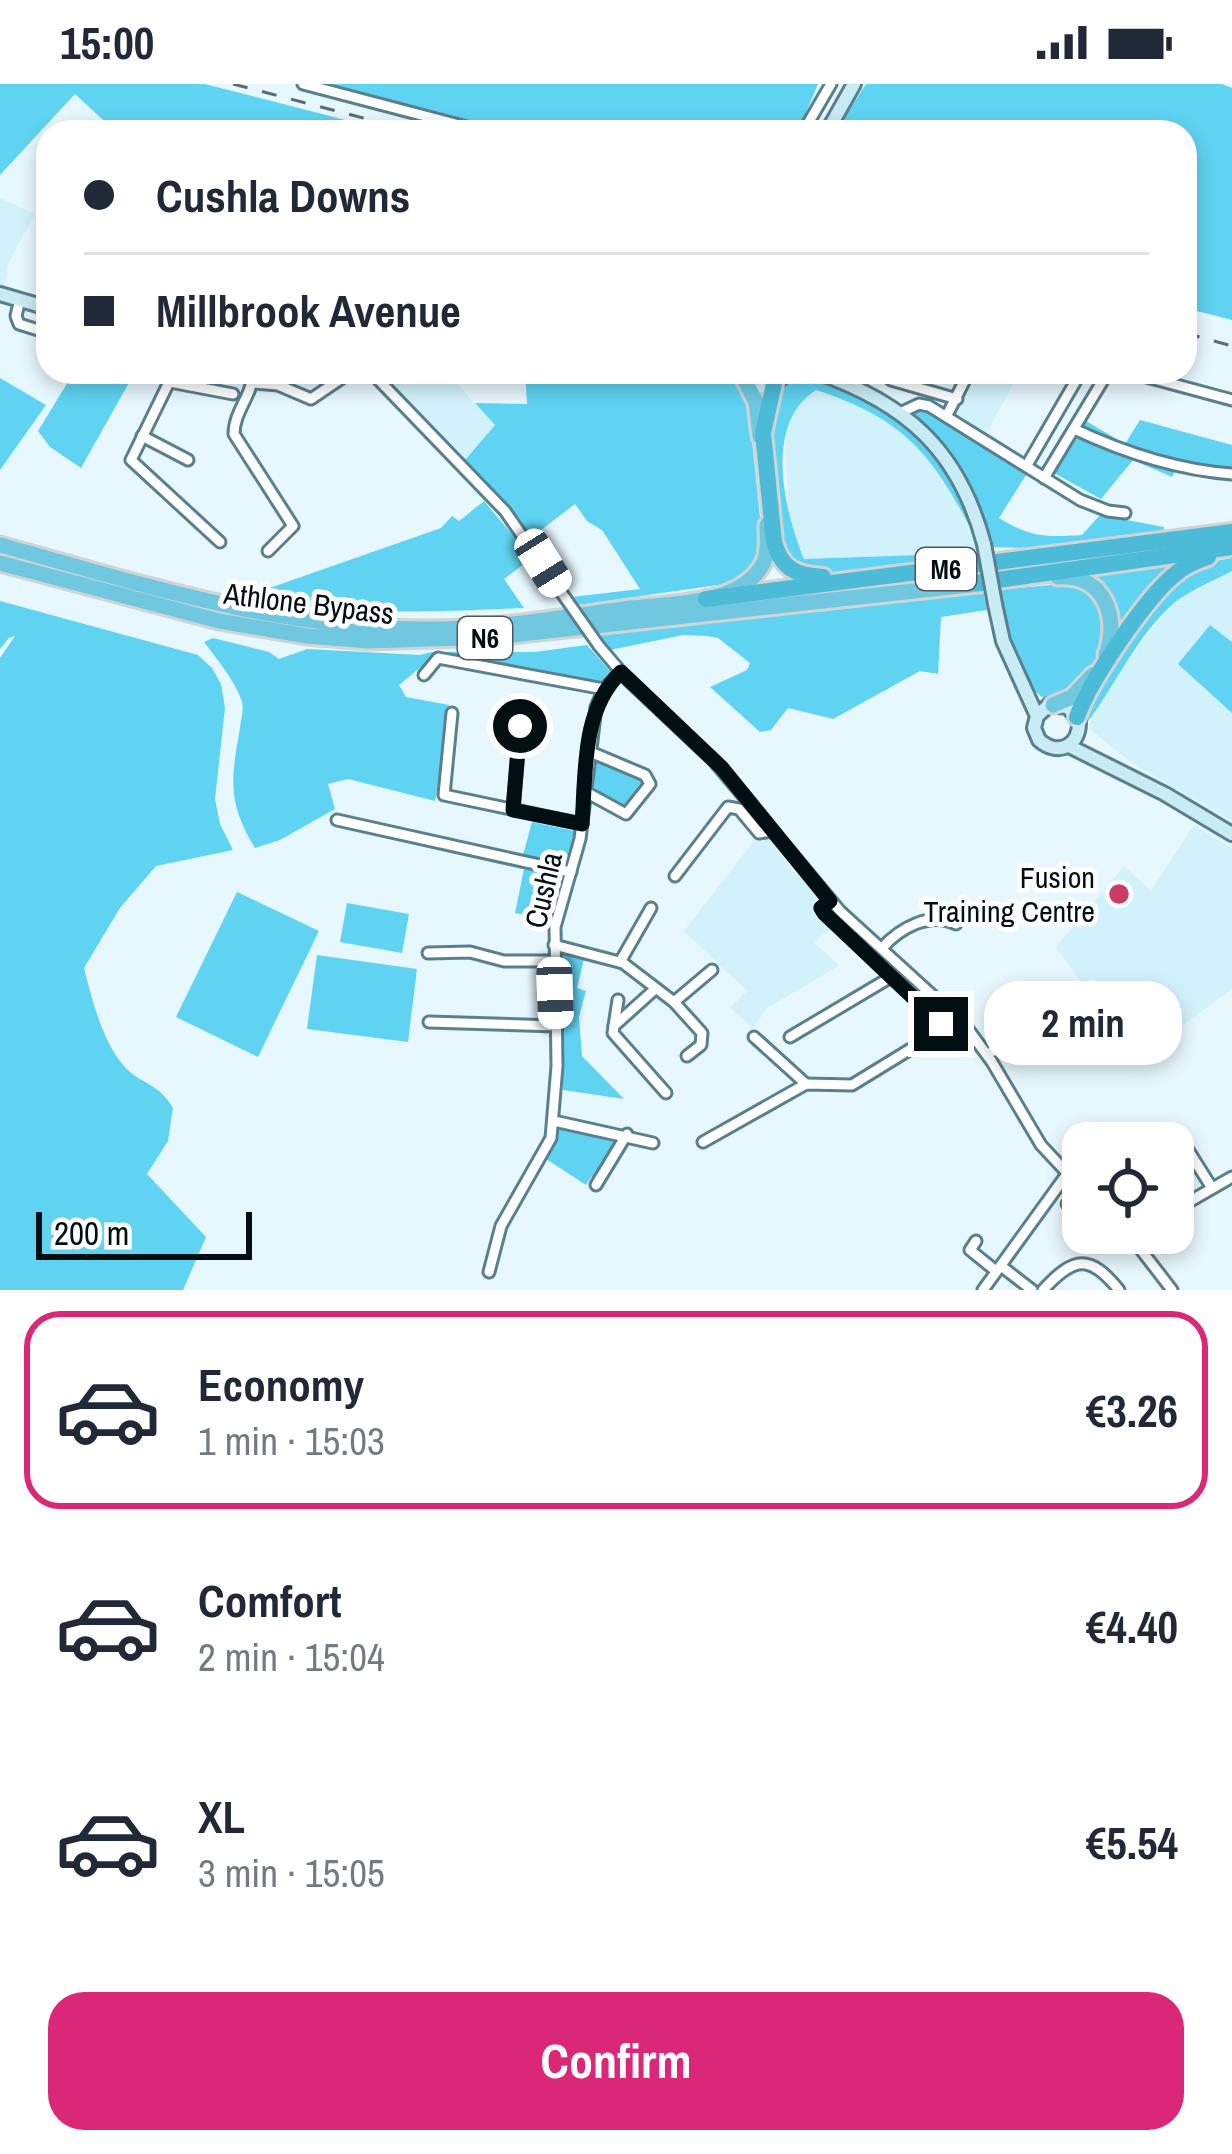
<!DOCTYPE html>
<html lang="en">
<head>
<meta charset="utf-8">
<style>
  body { margin:0; font-family:"Archivo Narrow",sans-serif; background:#f2f2f3; color:#1f2937; height:100vh; display:flex; flex-direction:column; font-size:45px; white-space:nowrap }
  * { box-sizing:border-box; margin:0 }
  p { font-size:39px; color:#747a83 }
  .icon { flex:none; width:66px; height:66px; fill:none; stroke:currentColor; stroke-width:2; stroke-linecap:round; stroke-linejoin:round }
  .map { position:relative; height:1206px; overflow:hidden }
  .details { display:flex; flex-direction:column; background:#fff; flex:1 }
  .details>* { flex:none }
  .banner { position:absolute; left:36px; top:36px; width:1161px; height:264px; border-radius:36px; box-shadow:0 6px 18px #0003; display:grid; align-content:center; height:264px; padding:0 48px; background:#fff }
  .buttons { position:absolute; left:1062px; top:1038px; display:grid; gap:24px }
  .buttons a { display:grid; place-items:center; width:132px; height:132px; border-radius:24px; background:#fff; box-shadow:0 6px 18px #0003; font-size:60px }
  .scale { position:absolute; left:36px; bottom:30px; width:216px; box-sizing:border-box; padding-left:12px; border:6px solid #010f13; border-top:0; font-size:33px; line-height:42px; white-space:nowrap; color:#010f13; -webkit-text-stroke:9px #fff; paint-order:stroke }
  .end { position:absolute; width:54px; height:54px; margin:-27px; border:15px solid #010f13; background:#fff; box-shadow:0 0 0 6px #fff }
  .from { border-radius:50% }
  .bubble { position:absolute; height:84px; border-radius:36px; background:#fff; box-shadow:0 6px 18px #0003; font-size:39px; font-weight:700; line-height:84px; text-align:center }
  .car { position:absolute; width:36px; height:72px; margin:-36px -18px; border-radius:15px; box-shadow:0 0 9px 3px #0007; background:linear-gradient(#fff 24%,#345 0 40%,#fff 0 76%,#345 0 86%,#fff 0) }
  .banner b { display:flex; align-items:center; gap:42px; height:114px; font-size:45px }
  .banner b+b { border-top:3px solid #e0e1e3 }
  .banner i { width:30px; height:30px; background:#1f2937 }
  ul { padding:21px 0 0; list-style:none }
  li { display:flex; align-items:center; gap:36px; height:198px; margin:0 24px 18px; padding:0 24px; border:6px solid transparent; border-radius:36px }
  li div { flex:1 }
  li b { display:block; font-size:45px }
  li em { font-style:normal; font-weight:700 }
  li.selected { border-color:#db2777 }
  li>.icon { width:108px; height:108px; stroke-width:1.5 }
  .button { display:flex; gap:24px; margin-top:auto; padding:24px 48px }
  .button a { flex:1; height:138px; border-radius:36px; background:#db2777; color:#fff; font-size:48px; font-weight:700; line-height:138px; text-align:center }
  .status { display:flex; justify-content:space-between; align-items:center; height:84px; padding:0 60px; background:#fff; direction:ltr }
  .status svg { height:33px; fill:currentColor }
  .map>svg:first-child { display:block }
</style>
</head>
<body>
<div class="status"><b>15:00</b><svg viewBox="0 0 49 12"><path d="M0 12V9h3v3zM5 12V6h3v6zM10 12V3h3v9zM15 12V0h3v12zM26 1h20v11H26zM47 4h2v5h-2z"/></svg></div>
<div class="map">
<svg width="1232" height="1206" viewBox="0 0 1232 1206">
  <rect width="100%" height="100%" fill="#e6f7fd"/>
  <g fill="#d2f2fb">
    <path d="M 0,114 L 35,130 L 8,180 L 5,204 L 0,203 Z"/>
    <path d="M 378,288 L 452,288 L 453,296 L 495,341 L 465,376 Z"/>
    <path d="M 973,288 L 1020,288 L 986,350 L 954,330 Z"/>
    <path d="M 815,306 L 865,323 L 922,364 L 957,418 L 970,443 L 977,469 L 804,475 L 789,438 L 785,348 L 796,319 Z"/>
    <path d="M 1232,487 L 1232,737 L 1132,679 L 1090,645 L 1091,631 L 1108,603 L 1165,528 L 1177,517 Z"/>
    <path d="M 1194,741 L 1232,765 L 1232,905 L 1145,969 L 1143,966 L 1158,956 L 1093,894 L 1082,899 L 1056,863 L 1124,782 L 1151,807 Z"/>
    <path d="M 763,745 L 793,787 L 837,830 L 832,844 L 814,858 L 839,882 L 767,924 L 753,944 L 730,924 L 747,907 L 684,847 Z"/>
  </g>
  <g fill="#5fd3f1">
    <path d="M 0,0 L 205,0 L 392,48 L 116,48 L 75,10 L 0,91 Z"/>
    <path d="M 328,0 L 818,0 L 798,48 L 516,48 Z"/>
    <path d="M 866,0 L 1222,0 L 1232,4 L 1232,236 L 1185,224 L 1185,48 L 835,48 Z"/>
    <path d="M 74,288 L 98,293 L 101,288 L 111,288 L 130,297 L 81,384 L 50,363 L 38,347 Z"/>
    <path d="M 525,288 L 726,288 L 742,307 L 749,326 L 762,454 C 763,477 751,488 732,499 L 578,521 L 572,513 L 640,505 L 602,446 L 587,437 L 575,420 L 532,453 L 465,376 L 495,341 L 475,319 L 527,320 Z"/>
    <path d="M 0,294 L 46,321 L 0,386 Z"/>
    <path d="M 804,296 C 882,306 948,369 970,443 C 930,366 899,333 816,306 C 763,340 784,426 804,475 L 977,469 L 978,476 L 809,490 L 798,486 L 782,466 L 766,359 L 780,307 L 787,300 Z"/>
    <path d="M 925,324 L 1028,388 L 999,434 C 1032,454 1045,453 1082,451 L 1100,431 L 1164,443 L 1164,448 L 1030,464 L 990,463 C 976,414 957,370 917,336 L 915,330 Z"/>
    <path d="M 1140,336 L 1232,361 L 1232,388 L 1162,375 L 1082,345 L 1086,337 L 1125,360 Z"/>
    <path d="M 1077,354 L 1175,387 L 1172,393 L 1133,376 L 1101,415 L 1054,389 Z"/>
    <path d="M 484,417 L 532,474 L 504,495 L 524,524 C 473,526 296,537 261,507 L 441,444 L 452,432 L 459,437 Z"/>
    <path d="M 1232,474 L 1232,487 C 1213,497 1191,506 1174,519 C 1137,551 1114,604 1086,640 L 1088,619 L 1149,527 L 1180,492 L 1210,478 Z"/>
    <path d="M 1188,476 L 1117,561 L 1117,544 L 1075,490 Z"/>
    <path d="M 1071,499 L 1088,506 L 1106,528 C 1104,565 1091,614 1045,615 C 1011,592 1006,544 998,506 Z"/>
    <path d="M 983,505 L 987,526 L 941,533 L 938,590 L 920,587 L 833,635 L 788,624 L 771,646 L 760,648 L 710,603 L 747,586 L 750,579 L 718,554 L 706,552 L 683,551 L 610,566 L 598,550 Z"/>
    <path d="M 0,517 L 198,571 L 212,584 L 221,600 L 225,624 L 215,715 L 220,740 L 233,766 L 156,782 L 120,824 L 84,884 C 92,915 102,957 124,982 C 140,1000 159,999 173,1024 L 168,1057 L 147,1090 L 206,1153 L 183,1206 L 0,1206 L 0,574 L 15,552 L 9,554 L 0,565 Z"/>
    <path d="M 1210,541 L 1232,558 L 1232,629 L 1178,580 Z"/>
    <path d="M 213,554 L 269,568 L 279,575 L 307,565 L 420,571 L 432,568 L 535,568 L 587,561 L 612,589 L 605,597 L 592,600 L 438,569 L 399,601 L 406,613 L 449,621 L 443,707 L 437,706 L 435,717 L 348,695 L 328,700 L 335,725 L 280,756 L 255,764 C 227,718 231,695 240,644 C 241,634 245,624 241,615 C 234,596 217,575 204,558 Z"/>
    <path d="M 600,677 L 644,696 L 645,700 L 628,725 L 621,724 L 591,701 L 593,681 Z"/>
    <path d="M 532,738 L 575,747 L 565,779 L 523,771 Z"/>
    <path d="M 524,785 L 559,792 L 563,797 L 550,836 L 515,829 Z"/>
    <path d="M 237,808 L 319,847 L 258,973 L 176,933 Z"/>
    <path d="M 347,819 L 409,830 L 402,869 L 340,858 Z"/>
    <path d="M 562,869 L 584,875 L 577,904 L 586,907 L 579,933 L 582,972 L 624,1015 L 563,1006 Z"/>
    <path d="M 317,871 L 417,885 L 408,958 L 307,945 Z"/>
    <path d="M 558,1044 L 610,1052 L 614,1057 L 598,1092 L 591,1093 L 586,1101 L 546,1075 Z"/>
  </g>
  <g fill="none" stroke-linecap="round" stroke-linejoin="round">
    <defs>
      <g id="minor">
        <path d="M 303,0 L 486,48"/>
        <path d="M 803,48 L 831,0"/>
        <path d="M 20,215 L 16,232 L 19,240 L 48,249"/>
        <path d="M 174,288 L 131,376 L 220,458"/>
        <path d="M 253,288 C 253,311 234,327 234,350 L 293,442 L 268,467"/>
        <path d="M 371,288 L 505,427 L 566,515"/>
        <path d="M 1128,288 L 1232,316"/>
        <path d="M 891,296 L 957,315"/>
        <path d="M 170,298 L 233,310"/>
        <path d="M 253,299 L 278,301 L 311,315 L 345,292"/>
        <path d="M 902,328 L 919,320 L 929,322 L 1080,416 L 1108,427 L 1125,429"/>
        <path d="M 947,331 L 969,288"/>
        <path d="M 1074,345 C 1123,368 1178,386 1232,390"/>
        <path d="M 142,352 L 188,376"/>
        <path d="M 1027,381 L 1081,288"/>
        <path d="M 1044,394 L 1108,288"/>
        <path d="M 599,562 L 627,595 L 713,676 L 840,827 L 965,941 L 992,978 L 1041,1061 L 1083,1106"/>
        <path d="M 424,591 L 438,574 L 604,605"/>
        <path d="M 452,629 L 444,711 L 582,740"/>
        <path d="M 584,707 L 626,730 L 650,700 L 645,691 L 588,667"/>
        <path d="M 513,726 L 520,642"/>
        <path d="M 337,736 L 571,788"/>
        <path d="M 675,792 L 728,723 L 739,725 L 759,749 L 772,747"/>
        <path d="M 554,861 L 623,879 L 674,918 L 702,949 L 701,961 L 687,972"/>
        <path d="M 882,864 C 900,844 930,827 956,840"/>
        <path d="M 428,869 L 470,868 L 504,877 L 553,877"/>
        <path d="M 620,878 L 651,824"/>
        <path d="M 654,906 L 614,942 L 613,949 L 666,1009"/>
        <path d="M 674,918 L 712,886"/>
        <path d="M 429,938 L 556,942"/>
        <path d="M 614,942 L 618,916"/>
        <path d="M 754,953 L 806,1000"/>
        <path d="M 790,953 L 891,893"/>
        <path d="M 1063,967 L 1098,945"/>
        <path d="M 987,970 L 1026,952 L 1085,934 L 1125,971"/>
        <path d="M 554,1037 L 653,1059"/>
        <path d="M 703,1058 L 806,1000 L 852,1001 L 940,947 L 938,934 L 824,829 L 821,824 L 830,817"/>
        <path d="M 1145,1059 L 1164,1047 L 1176,1047 L 1212,1104"/>
        <path d="M 596,1101 L 627,1050"/>
        <path d="M 1067,1120 L 1083,1131"/>
        <path d="M 1173,1127 L 1232,1093"/>
        <path d="M 1128,1149 L 1172,1206"/>
        <path d="M 976,1157 L 970,1166 L 996,1187"/>
        <path d="M 1140,1164 L 1155,1149"/>
        <path d="M 1001,1182 L 1032,1206"/>
        <path d="M 489,1188 L 501,1142 L 551,1054 L 557,982 L 555,843 L 580,755 L 596,623 L 604,605 L 621,588"/>
        <path d="M 983,1206 L 1067,1090"/>
        <path d="M 1043,1206 C 1074,1172 1090,1170 1119,1206"/>
      </g>
      <g id="secondary">
        <path d="M 827,48 L 854,0"/>
        <path d="M 0,210 L 48,224"/>
        <path d="M 739,288 C 752,307 773,307 787,288"/>
        <path d="M 816,288 C 906,319 959,366 984,460"/>
        <path d="M 995,520 L 1003,557 L 1037,632 L 1034,644 L 1039,656 C 1058,673 1080,662 1079,637 L 1068,623 L 1049,621 L 1037,632"/>
        <path d="M 1069,662 L 1165,710 L 1232,750"/>
      </g>
      <g id="trunk">
        <path d="M 745,297 L 756,318 L 760,352"/>
        <path d="M 0,461 C 141,500 282,546 430,545 C 497,545 564,533 631,524 C 671,519 742,522 764,478 C 769,467 767,453 767,441"/>
        <path d="M 0,479 L 219,537 L 307,552 L 368,557 L 494,553 L 987,499"/>
        <path d="M 1058,493 C 1104,490 1120,533 1106,571"/>
        <path d="M 1053,621 L 1072,613 L 1093,591"/>
      </g>
      <g id="motorway">
        <path d="M 774,300 L 763,349 L 774,458 C 782,485 795,491 823,493"/>
        <path d="M 976,499 L 1232,463"/>
        <path d="M 706,515 L 1232,448"/>
        <path d="M 1077,633 C 1089,598 1145,515 1174,491 C 1184,482 1196,477 1208,473"/>
      </g>
    </defs>
    <use href="#minor" stroke="#58818d" stroke-width="15"/>
    <use href="#secondary" stroke="#58818d" stroke-width="18"/>
    <use href="#trunk" stroke="#d1d4d5" stroke-width="21"/>
    <use href="#motorway" stroke="#d1d4d5" stroke-width="22"/>
    <use href="#minor" stroke="#fff" stroke-width="9"/>
    <use href="#secondary" stroke="#c9ebf3" stroke-width="12"/>
    <use href="#trunk" stroke="#6fc8df" stroke-width="15"/>
    <use href="#motorway" stroke="#4bbbd7" stroke-width="16"/>
    <g stroke="#5d6c71" stroke-width="3" stroke-dasharray="15 15" stroke-linecap="butt">
      <path d="M 233,0 L 417,48"/>
      <path d="M 1185,249 L 1232,262"/>
    </g>
    <defs>
      <path id="minor-bridge" d="M 566,515 L 599,562"/>
      <path id="secondary-bridge" d="M 984,460 L 995,520"/>
    </defs>
    <use href="#minor-bridge" stroke="#58818d" stroke-width="15" stroke-linecap="butt"/>
    <use href="#secondary-bridge" stroke="#58818d" stroke-width="18" stroke-linecap="butt"/>
    <use href="#minor-bridge" stroke="#fff" stroke-width="9"/>
    <use href="#secondary-bridge" stroke="#c9ebf3" stroke-width="12"/>
  </g>
  <g fill="none" stroke-linecap="round" stroke-linejoin="round">
    <path stroke="#010f13" stroke-width="15" d="M 520,642 L 513,726 L 582,740 C 586,689 581,626 621,588 L 722,684 L 830,817 L 821,824 L 824,829 L 941,940"/>
  </g>
  <circle fill="#cb3d67" stroke="#fff" stroke-width="4.5" cx="1119" cy="810" r="12"/>
  <g text-anchor="middle" dominant-baseline="central" stroke-width="10" stroke-linejoin="round" paint-order="stroke">
    <g fill="#fff" stroke="#4d575a" stroke-width="3">
      <rect x="916" y="464" width="60" height="42" rx="9"/>
      <rect x="458" y="533" width="54" height="42" rx="9"/>
    </g>
    <g font-size="27" font-weight="bold" fill="#010f13">
      <text x="946" y="485">M6</text>
      <text x="485" y="554">N6</text>
    </g>
    <g font-size="30" fill="#010f13" stroke="#fff">
      <text transform="translate(309 519) rotate(7)">Athlone Bypass</text>
      <text transform="translate(543 806) rotate(-77)">Cushla</text>
    </g>
    <g font-size="30" fill="#010f13" stroke="#fff" text-anchor="end">
      <text x="1095" y="793">Fusion<tspan x="1095" dy="34">Training Centre</tspan></text>
    </g>
  </g>
</svg>
<div class="buttons">
<a><svg class="icon" aria-label="locate" viewBox="0 0 24 24"><circle cx="12" cy="12" r="6"/><path d="M12 2v4M12 18v4M2 12h4M18 12h4"/></svg></a>
</div>
<div class="scale">200 m</div>
<i class="end from" style="left:520px;top:642px"></i>
<i class="end" style="left:941px;top:940px"></i>
<div class="bubble" style="left:984px;top:897px;width:198px">2 min</div>
<i class="car" style="left:543px;top:479px;rotate:148deg"></i>
<i class="car" style="left:555px;top:909px;rotate:178deg"></i>
<div class="banner">
<b><i class="from"></i>Cushla Downs</b>
<b><i></i>Millbrook Avenue</b>
</div>
</div>
<section class="details">
<ul>
<li class="selected"><svg class="icon" aria-label="car" viewBox="0 0 24 24"><path d="M5 17H2v-5l4-1 3-4h7l3 4 3 1v5h-3M9 17h6M6 11h13"/><circle cx="7" cy="17" r="2"/><circle cx="17" cy="17" r="2"/></svg><div><b>Economy</b><p>1 min · 15:03</p></div><em>€3.26</em></li>
<li><svg class="icon" aria-label="car" viewBox="0 0 24 24"><path d="M5 17H2v-5l4-1 3-4h7l3 4 3 1v5h-3M9 17h6M6 11h13"/><circle cx="7" cy="17" r="2"/><circle cx="17" cy="17" r="2"/></svg><div><b>Comfort</b><p>2 min · 15:04</p></div><em>€4.40</em></li>
<li><svg class="icon" aria-label="car" viewBox="0 0 24 24"><path d="M5 17H2v-5l4-1 3-4h7l3 4 3 1v5h-3M9 17h6M6 11h13"/><circle cx="7" cy="17" r="2"/><circle cx="17" cy="17" r="2"/></svg><div><b>XL</b><p>3 min · 15:05</p></div><em>€5.54</em></li>
</ul>
<div class="button"><a>Confirm</a></div>
</section>
</body>
</html>
